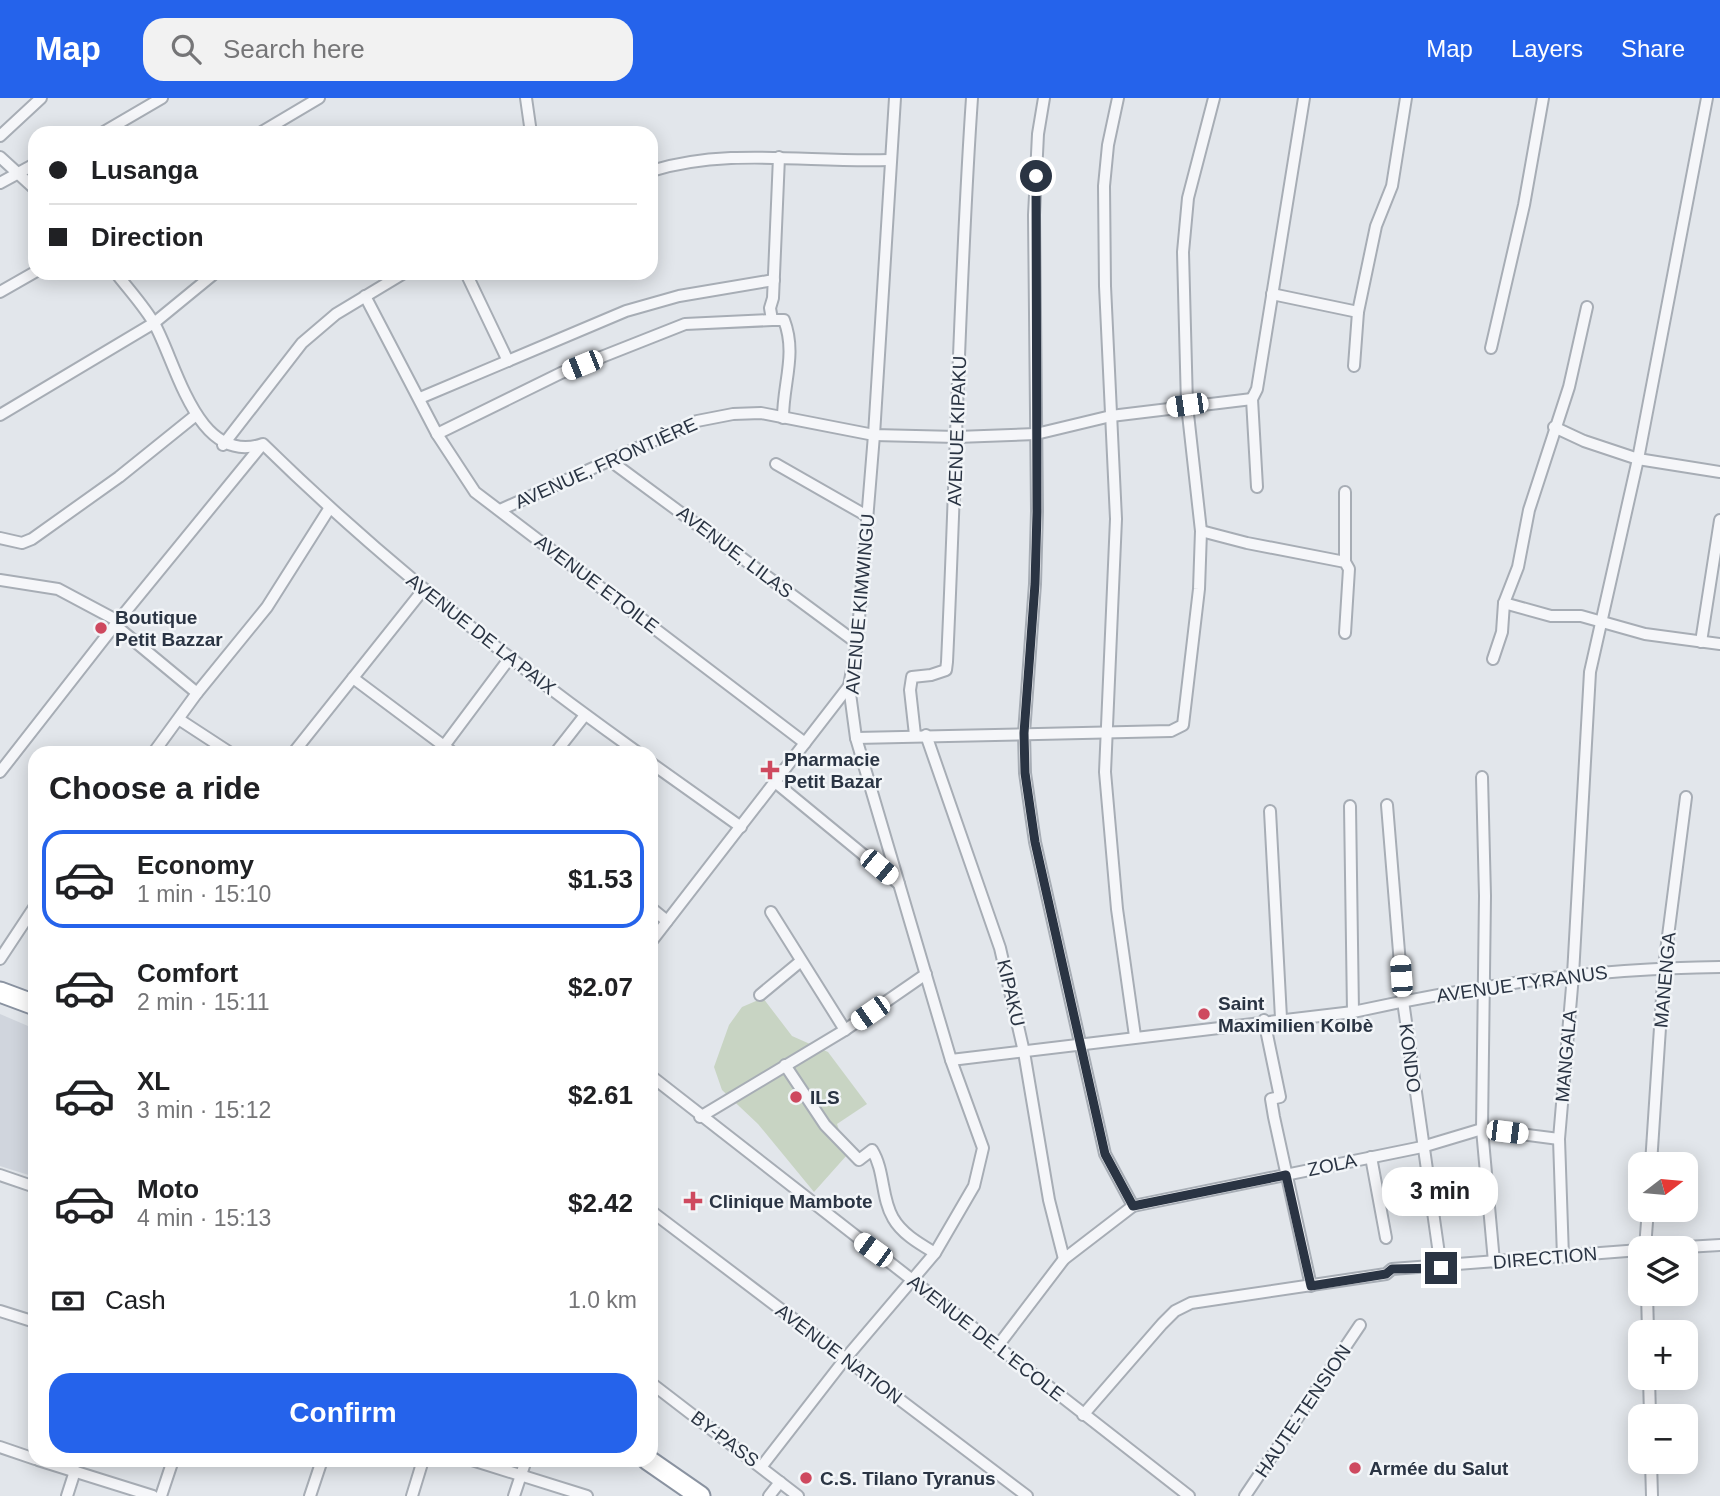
<!DOCTYPE html>
<html lang="en">
<head>
<meta charset="utf-8">
<style>
  body { margin:0; font-family:Helvetica,sans-serif; background:#f2f2f2; color:#202124; height:100vh; display:flex; flex-direction:column; font-size:26px; white-space:nowrap }
  * { box-sizing:border-box; margin:0 }
  p { font-size:23px; color:#757577 }
  .icon { flex:none; width:38px; height:38px; fill:none; stroke:currentColor; stroke-width:2; stroke-linecap:round; stroke-linejoin:round }
  .map { position:relative; flex:1; overflow:hidden }
  .side { position:absolute; left:28px; top:648px; width:630px; height:721px; display:flex; flex-direction:column; background:#fff; border-radius:21px; box-shadow:0 4px 18px #0003 }
  .side>* { flex:none }
  .top-card { position:absolute; left:28px; top:28px; width:630px; height:154px; border-radius:21px; box-shadow:0 4px 18px #0003; display:grid; align-content:center; height:154px; padding:0 21px; background:#fff }
  .needle { width:46px; rotate:74deg }
  .fabs { position:absolute; left:1628px; top:1054px; display:grid; gap:14px }
  .fabs a { display:grid; place-items:center; width:70px; height:70px; border-radius:14px; background:#fff; box-shadow:0 4px 18px #0003; font-size:35px }
  .end { position:absolute; width:32px; height:32px; margin:-16px; border:9px solid #2a3443; background:#fff; box-shadow:0 0 0 4px #fff }
  .from { border-radius:50% }
  .bubble { position:absolute; height:49px; border-radius:21px; background:#fff; box-shadow:0 4px 18px #0003; font-size:23px; font-weight:800; line-height:49px; text-align:center }
  .car { position:absolute; width:21px; height:42px; margin:-21px -10px; border-radius:9px; box-shadow:0 0 5px 2px #0007; background:linear-gradient(#fff 24%,#345 0 40%,#fff 0 76%,#345 0 86%,#fff 0) }
  .top-card b { display:flex; align-items:center; gap:24px; height:66px; font-size:26px }
  .top-card b+b { border-top:2px solid #e0e0e0 }
  .top-card i { width:18px; height:18px; background:#202124 }
  ul { padding:0; list-style:none }
  li { display:flex; align-items:center; gap:21px; height:98px; margin:0 14px 10px; padding:0 7px; border:4px solid transparent; border-radius:21px }
  li div { flex:1 }
  li b { display:block; font-size:26px }
  li em { font-style:normal; font-weight:800 }
  li.active { border-color:#2563eb }
  li>.icon { width:63px; height:63px; stroke-width:1.5 }
  h2 { padding:0 21px; font-size:32px; line-height:84px }
  .pay { display:flex; align-items:center; gap:18px; height:77px; padding:0 21px; font-size:26px }
  .pay p { margin-inline-start:auto }
  .button { display:flex; gap:14px; margin-top:auto; padding:14px 21px }
  .button a { flex:1; height:80px; border-radius:21px; background:#2563eb; color:#fff; font-size:28px; font-weight:800; line-height:80px; text-align:center }
  header { display:flex; align-items:center; gap:42px; box-sizing:border-box; height:98px; padding:0 35px; background:#2563eb; color:#fff }
  header strong { font-size:33px }
  nav { display:flex; gap:38px; margin-inline-start:auto; font-size:24px }
  .search { width:490px; height:63px; background:#f2f2f2; display:flex; align-items:center; gap:18px; box-sizing:border-box; padding:0 24px; border-radius:21px; color:#757577; font-size:26px }
  .map>svg:first-child { display:block }
</style>
</head>
<body>
<header>
<strong>Map</strong>
<div class="search"><svg class="icon" aria-label="search" viewBox="0 0 24 24"><circle cx="10" cy="10" r="6"/><path d="M15 15l6 6"/></svg>Search here</div>
<nav><a>Map</a><a>Layers</a><a>Share</a></nav>
</header>
<div class="map">
<svg width="1720" height="1398" viewBox="0 0 1720 1398">
  <rect width="100%" height="100%" fill="#e2e6eb"/>
  <path fill="#d0d5dd" d="M 0,916 L 35,931 L 35,1079 L 0,1068 Z"/>
  <path fill="#c8d4c3" d="M 763,900 L 792,938 L 828,954 L 867,1006 L 837,1026 L 847,1057 L 814,1094 L 758,1026 L 722,992 L 714,969 L 729,927 L 742,909 Z"/>
  <g fill="none" stroke-linecap="round" stroke-linejoin="round">
    <defs>
      <g id="street">
        <path d="M 526,0 L 531,35"/>
        <path d="M 1044,0 L 1038,36 L 1034,117 L 1037,413 L 1035,486 L 1024,635 L 1025,675 L 1035,744 L 1105,1056 L 1133,1108"/>
        <path d="M 1118,0 L 1108,47 L 1104,88 L 1105,188 L 1116,421 L 1105,674 L 1117,811 L 1135,938"/>
        <path d="M 102,35 L 162,0"/>
        <path d="M 260,35 L 319,0"/>
        <path d="M 0,38 L 41,0"/>
        <path d="M 0,59 L 35,91"/>
        <path d="M 779,59 L 773,200 L 770,210 L 772,222 L 784,222 C 797,256 783,285 783,320"/>
        <path d="M 651,73 C 729,49 809,65 889,62"/>
        <path d="M 0,85 L 35,66"/>
        <path d="M 116,175 C 129,192 145,209 155,227 C 178,270 198,368 263,346 C 379,460 505,560 637,654"/>
        <path d="M 466,175 L 508,263"/>
        <path d="M 0,194 L 35,174"/>
        <path d="M 1272,196 L 1358,214"/>
        <path d="M 365,198 L 437,336 L 475,394 L 805,645"/>
        <path d="M 1491,250 L 1524,107 L 1543,0"/>
        <path d="M 1354,268 L 1358,214 L 1376,128 L 1392,88 L 1406,0"/>
        <path d="M 420,300 L 626,213 L 679,198 L 774,182"/>
        <path d="M 0,317 L 154,225 L 215,175"/>
        <path d="M 1554,329 L 1584,343 L 1638,361 L 1720,374"/>
        <path d="M 437,336 L 561,275 L 685,226 L 772,222"/>
        <path d="M 223,347 L 302,245 L 336,216 L 404,175"/>
        <path d="M 612,364 L 857,545"/>
        <path d="M 776,366 L 867,418"/>
        <path d="M 1257,389 L 1252,301 L 1257,291 L 1304,0"/>
        <path d="M 1345,394 L 1345,464"/>
        <path d="M 500,412 L 697,323 L 733,316 L 761,315 L 874,337 L 957,339 L 1036,336 L 1111,318 L 1252,301"/>
        <path d="M 1201,433 L 1247,445 L 1345,464 L 1349,471 L 1345,535"/>
        <path d="M 0,440 L 22,445 L 32,441 L 119,379 L 196,317"/>
        <path d="M 0,482 L 58,491 L 118,523"/>
        <path d="M 1504,505 L 1518,469 L 1529,412 L 1569,289 L 1587,209"/>
        <path d="M 115,527 L 197,595"/>
        <path d="M 1701,544 L 1720,422"/>
        <path d="M 1493,561 L 1502,534 L 1504,505 L 1551,518 L 1581,518 L 1645,536 L 1720,546"/>
        <path d="M 353,580 L 452,654"/>
        <path d="M 180,622 L 229,654"/>
        <path d="M 915,637 L 910,592 L 912,579 L 931,577 L 946,572 L 947,564 C 956,376 959,188 972,0"/>
        <path d="M 926,637 L 1000,850 L 1024,954 L 1049,1102 L 1064,1161"/>
        <path d="M 856,640 L 1171,633 L 1183,627 L 1199,491 L 1201,433 L 1187,307 L 1183,154 L 1188,100 L 1214,0"/>
        <path d="M 441,652 L 509,561"/>
        <path d="M 154,654 L 197,595 L 267,509 L 329,411"/>
        <path d="M 294,654 L 423,492"/>
        <path d="M 556,654 L 585,617"/>
        <path d="M 651,665 L 741,729"/>
        <path d="M 0,674 L 118,523 L 261,348"/>
        <path d="M 1482,679 L 1485,798 L 1482,1031 L 1494,1164"/>
        <path d="M 775,684 L 899,786"/>
        <path d="M 1387,707 L 1403,903 L 1441,1170"/>
        <path d="M 1350,708 L 1353,914"/>
        <path d="M 1270,713 L 1281,920"/>
        <path d="M 651,810 L 667,823"/>
        <path d="M 771,814 L 845,932"/>
        <path d="M 651,844 L 849,588"/>
        <path d="M 0,861 L 35,808"/>
        <path d="M 760,897 L 801,863"/>
        <path d="M 1264,922 L 1280,999 L 1271,1001 L 1274,1019 L 1311,1188"/>
        <path d="M 951,962 L 1353,914 C 1471,888 1599,870 1720,869"/>
        <path d="M 785,967 L 825,1027 L 859,1062 L 872,1052 C 885,1073 881,1100 893,1120 C 902,1136 920,1146 935,1155"/>
        <path d="M 651,978 L 1189,1398"/>
        <path d="M 700,1019 L 845,932 L 926,876"/>
        <path d="M 1371,1059 L 1386,1140"/>
        <path d="M 1651,1066 L 1664,869 L 1686,699"/>
        <path d="M 0,1077 L 35,1089"/>
        <path d="M 651,1113 L 1027,1398"/>
        <path d="M 1645,1150 L 1648,1111"/>
        <path d="M 1669,1150 L 1720,1147"/>
        <path d="M 1563,1159 L 1559,1041 L 1573,877 L 1590,574 L 1638,361 L 1707,0"/>
        <path d="M 1647,1195 L 1648,1234"/>
        <path d="M 0,1213 L 35,1224"/>
        <path d="M 997,1249 L 1064,1161 L 1133,1108 L 1422,1049 L 1482,1031 L 1559,1041"/>
        <path d="M 1649,1279 L 1650,1318"/>
        <path d="M 651,1285 L 798,1398"/>
        <path d="M 1083,1317 L 1162,1226 L 1175,1213 L 1191,1205 L 1386,1176 L 1392,1171 L 1640,1152"/>
        <path d="M 0,1349 L 35,1361"/>
        <path d="M 38,1362 L 153,1398"/>
        <path d="M 472,1362 L 587,1398"/>
        <path d="M 1651,1363 L 1652,1398"/>
        <path d="M 762,1368 L 845,1261 L 935,1155 L 974,1088 L 983,1050 L 951,962 L 856,640 L 849,588 L 857,545 L 874,337 L 895,0"/>
        <path d="M 67,1398 L 75,1373"/>
        <path d="M 161,1398 L 173,1362"/>
        <path d="M 310,1398 L 322,1362"/>
        <path d="M 412,1398 L 423,1362"/>
        <path d="M 514,1398 L 526,1362"/>
        <path d="M 769,1398 L 780,1384"/>
        <path d="M 1245,1398 L 1360,1227"/>
      </g>
      <g id="highway">
        <path d="M 0,894 L 35,907"/>
        <path d="M 648,1362 L 700,1398"/>
      </g>
    </defs>
    <use href="#street" stroke="#a7adb5" stroke-width="14"/>
    <use href="#highway" stroke="#8a93a1" stroke-width="23"/>
    <use href="#street" stroke="#f5f6f9" stroke-width="10"/>
    <use href="#highway" stroke="#fff" stroke-width="19"/>
  </g>
  <g fill="none" stroke-linecap="round" stroke-linejoin="round">
    <path stroke="#2a3443" stroke-width="9" d="M 1036,78 L 1037,414 L 1035,486 L 1024,635 L 1025,675 L 1035,744 L 1105,1056 L 1133,1108 L 1286,1077 L 1311,1188 L 1386,1176 L 1392,1171 L 1441,1170"/>
  </g>
  <g fill="#ce495f" stroke="#f2f5f8" stroke-width="2.5">
    <circle cx="101" cy="530" r="7"/>
    <path d="M766.5 661.5h7v7h7v7h-7v7h-7v-7h-7v-7h7z"/>
    <circle cx="1204" cy="916" r="7"/>
    <circle cx="796" cy="999" r="7"/>
    <path d="M689.5 1092.5h7v7h7v7h-7v7h-7v-7h-7v-7h7z"/>
    <circle cx="1355" cy="1370" r="7"/>
    <circle cx="806" cy="1380" r="7"/>
  </g>
  <g text-anchor="middle" dominant-baseline="central" stroke-width="5" stroke-linejoin="round" paint-order="stroke">
    <g font-size="19" fill="#2a3443" stroke="#f2f5f8">
      <text transform="translate(957 333) rotate(-88)">AVENUE KIPAKU</text>
      <text transform="translate(606 365) rotate(-24)">AVENUE, FRONTIÈRE</text>
      <text transform="translate(735 454) rotate(37)">AVENUE, LILAS</text>
      <text transform="translate(597 486) rotate(37)">AVENUE ETOILE</text>
      <text transform="translate(860 506) rotate(-85)">AVENUE KIMWINGU</text>
      <text transform="translate(481 536) rotate(38)">AVENUE DE LA PAIX</text>
      <text transform="translate(1665 882) rotate(-85)">MANENGA</text>
      <text transform="translate(1522 886) rotate(-8)">AVENUE TYRANUS</text>
      <text transform="translate(1011 895) rotate(77)">KIPAKU</text>
      <text transform="translate(1566 958) rotate(-85)">MANGALA</text>
      <text transform="translate(1410 960) rotate(83)">KONDO</text>
      <text transform="translate(1332 1067) rotate(-12)">ZOLA</text>
      <text transform="translate(1545 1160) rotate(-5)">DIRECTION</text>
      <text transform="translate(986 1240) rotate(38)">AVENUE DE L'ECOLE</text>
      <text transform="translate(839 1256) rotate(37)">AVENUE NATION</text>
      <text transform="translate(1303 1313) rotate(-56)">HAUTE-TENSION</text>
      <text transform="translate(725 1341) rotate(37)">BY-PASS</text>
    </g>
    <g font-size="19" font-weight="bold" fill="#2a3443" stroke="#f2f5f8" text-anchor="start">
      <text x="115" y="519">Boutique<tspan x="115" dy="22">Petit Bazzar</tspan></text>
      <text x="784" y="661">Pharmacie<tspan x="784" dy="22">Petit Bazar</tspan></text>
      <text x="1218" y="905">Saint<tspan x="1218" dy="22">Maximilien Kolbè</tspan></text>
      <text x="810" y="999">ILS</text>
      <text x="709" y="1103">Clinique Mambote</text>
      <text x="1369" y="1370">Armée du Salut</text>
      <text x="820" y="1380">C.S. Tilano Tyranus</text>
    </g>
  </g>
</svg>
<div class="fabs">
<a><svg class="needle" viewBox="-14 -14 28 28"><path d="M0-13l5 13h-10z" fill="#e53935"/><path d="M0 13l5-13h-10z" fill="#757577"/></svg></a>
<a><svg class="icon" aria-label="layers" viewBox="0 0 24 24"><path d="M12 4l9 5-9 5-9-5zM3 14l9 5 9-5"/></svg></a>
<a>+</a>
<a>−</a>
</div>
<i class="end from" style="left:1036px;top:78px"></i>
<i class="end" style="left:1441px;top:1170px"></i>
<div class="bubble" style="left:1382px;top:1069px;width:116px">3 min</div>
<i class="car" style="left:582px;top:267px;rotate:248deg"></i>
<i class="car" style="left:1187px;top:307px;rotate:262deg"></i>
<i class="car" style="left:879px;top:769px;rotate:130deg"></i>
<i class="car" style="left:1401px;top:878px;rotate:356deg"></i>
<i class="car" style="left:870px;top:915px;rotate:235deg"></i>
<i class="car" style="left:1507px;top:1034px;rotate:97deg"></i>
<i class="car" style="left:873px;top:1152px;rotate:306deg"></i>
<div class="top-card">
<b><i class="from"></i>Lusanga</b>
<b><i></i>Direction</b>
</div>
<section class="side">
<h2>Choose a ride</h2>
<ul>
<li class="active"><svg class="icon" aria-label="car" viewBox="0 0 24 24"><path d="M5 17H2v-5l4-1 3-4h7l3 4 3 1v5h-3M9 17h6M6 11h13"/><circle cx="7" cy="17" r="2"/><circle cx="17" cy="17" r="2"/></svg><div><b>Economy</b><p>1 min · 15:10</p></div><em>$1.53</em></li>
<li><svg class="icon" aria-label="car" viewBox="0 0 24 24"><path d="M5 17H2v-5l4-1 3-4h7l3 4 3 1v5h-3M9 17h6M6 11h13"/><circle cx="7" cy="17" r="2"/><circle cx="17" cy="17" r="2"/></svg><div><b>Comfort</b><p>2 min · 15:11</p></div><em>$2.07</em></li>
<li><svg class="icon" aria-label="car" viewBox="0 0 24 24"><path d="M5 17H2v-5l4-1 3-4h7l3 4 3 1v5h-3M9 17h6M6 11h13"/><circle cx="7" cy="17" r="2"/><circle cx="17" cy="17" r="2"/></svg><div><b>XL</b><p>3 min · 15:12</p></div><em>$2.61</em></li>
<li><svg class="icon" aria-label="car" viewBox="0 0 24 24"><path d="M5 17H2v-5l4-1 3-4h7l3 4 3 1v5h-3M9 17h6M6 11h13"/><circle cx="7" cy="17" r="2"/><circle cx="17" cy="17" r="2"/></svg><div><b>Moto</b><p>4 min · 15:13</p></div><em>$2.42</em></li>
</ul>
<div class="pay"><svg class="icon" aria-label="cash" viewBox="0 0 24 24"><path d="M3 7h18v10H3z"/><circle cx="12" cy="12" r="2"/></svg>Cash<p>1.0 km</p></div>
<div class="button"><a>Confirm</a></div>
</section>
</div>
</body>
</html>
